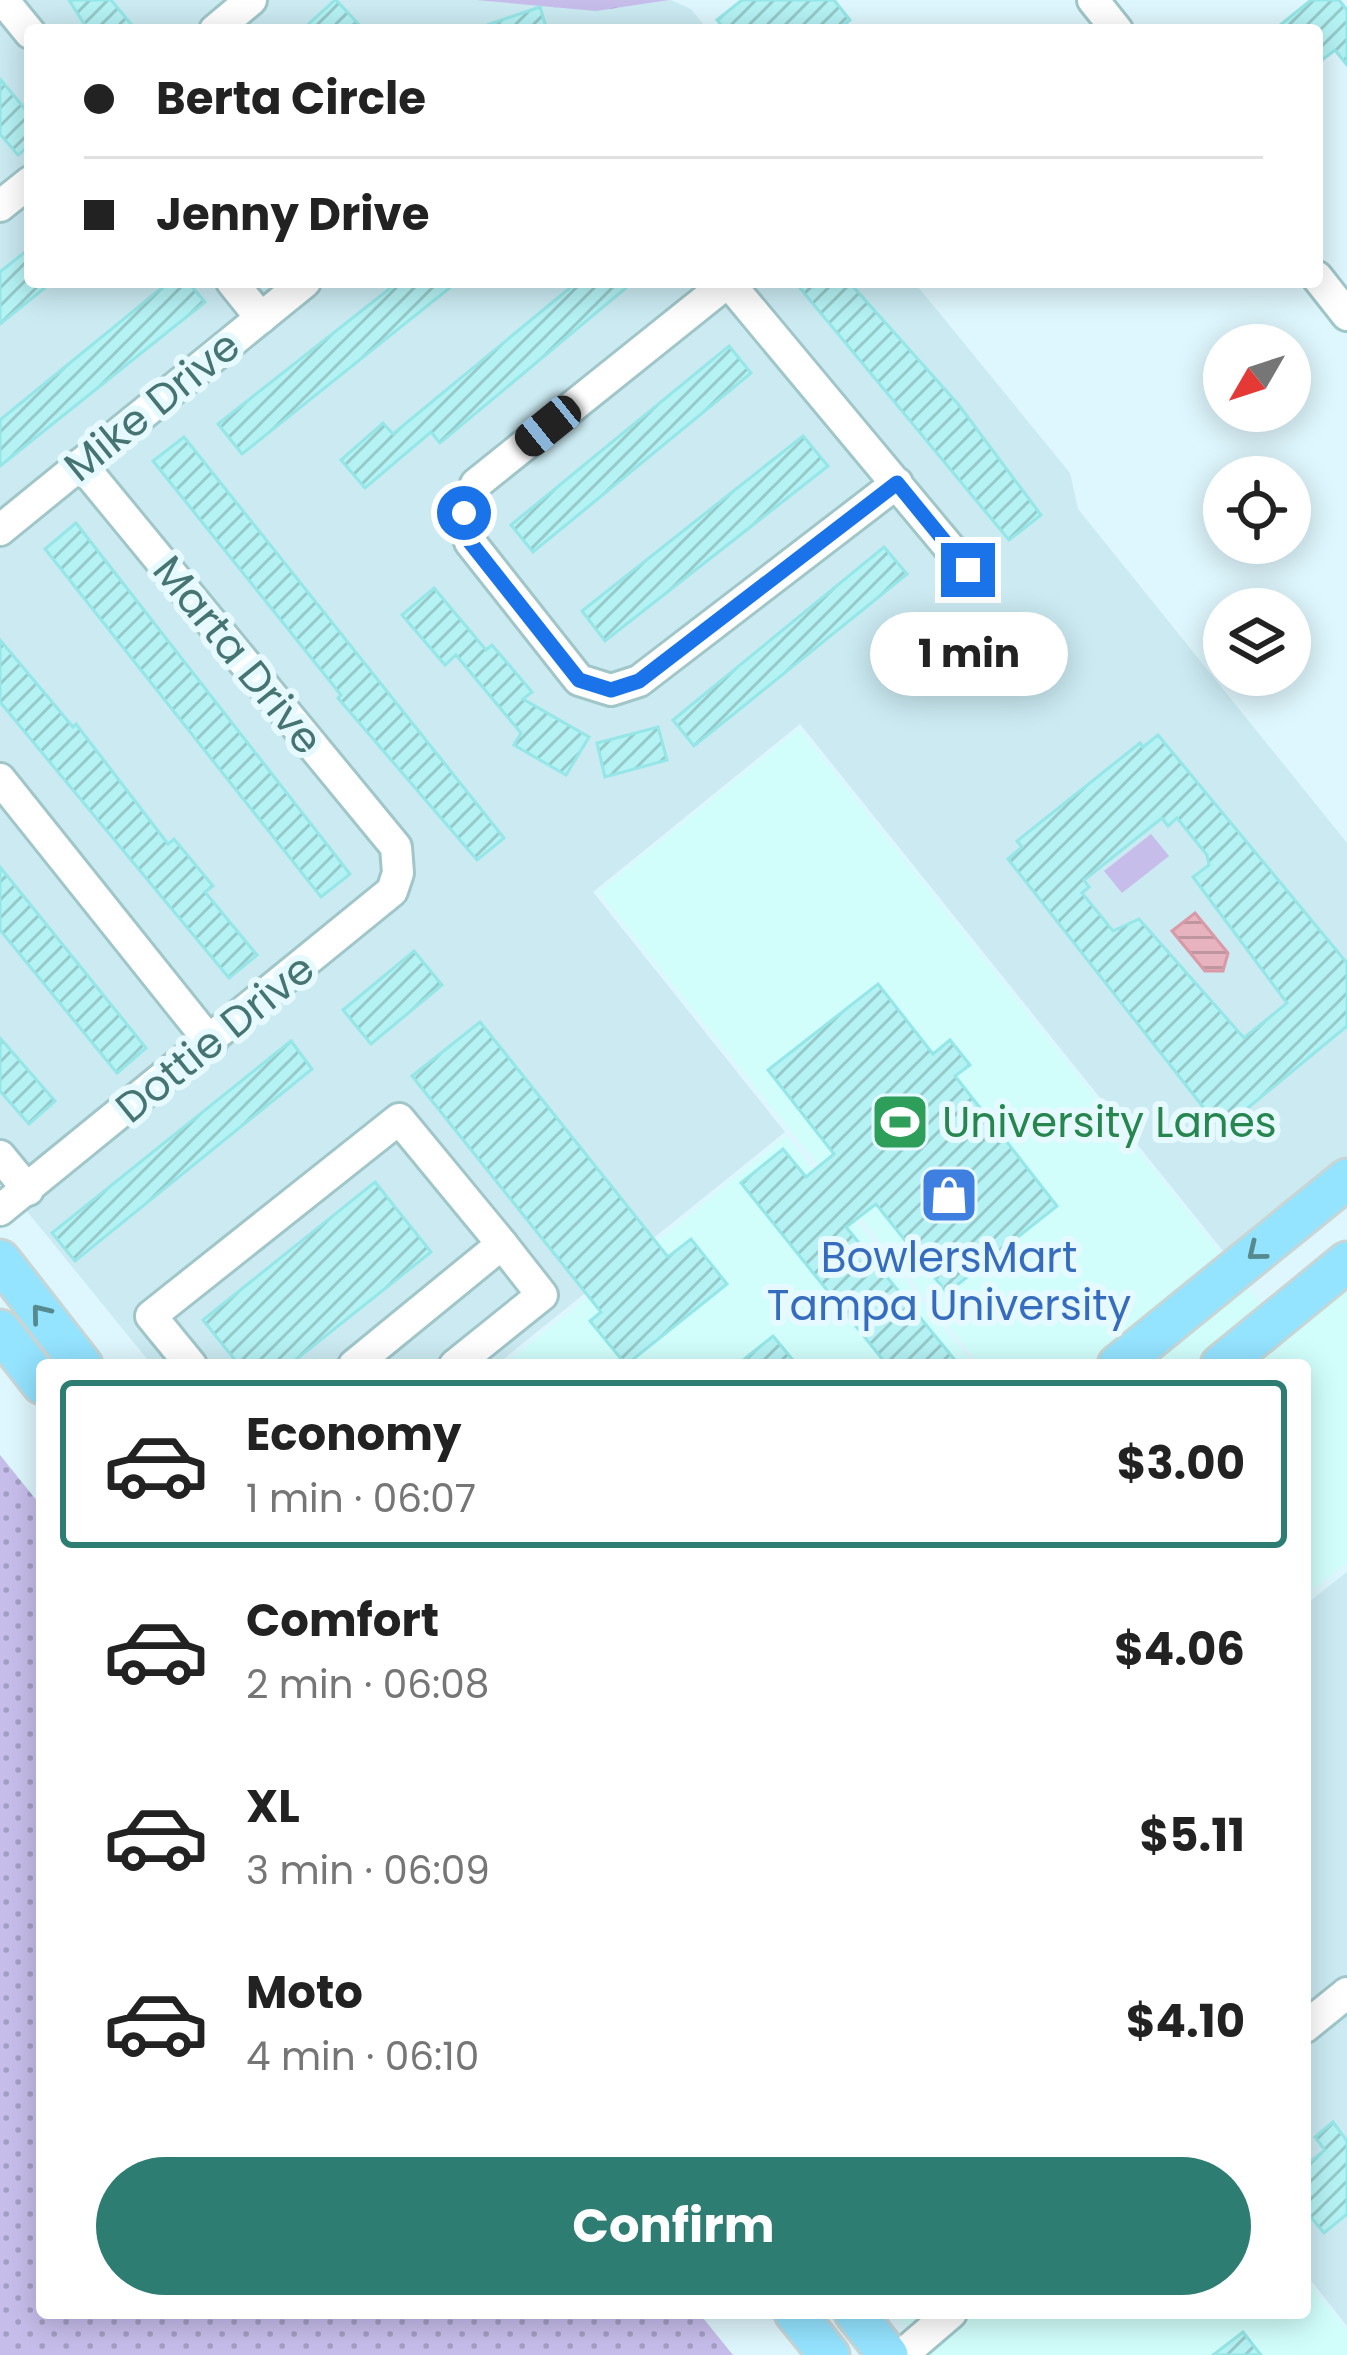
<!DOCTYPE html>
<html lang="en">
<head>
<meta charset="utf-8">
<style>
  body { margin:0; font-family:Poppins,sans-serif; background:#f2f2f2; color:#222; height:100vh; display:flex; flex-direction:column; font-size:45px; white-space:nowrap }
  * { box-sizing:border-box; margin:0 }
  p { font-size:39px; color:#767676 }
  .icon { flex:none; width:66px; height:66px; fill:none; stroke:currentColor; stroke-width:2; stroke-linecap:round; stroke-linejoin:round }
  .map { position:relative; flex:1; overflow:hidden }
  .details { position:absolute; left:36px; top:1359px; width:1275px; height:960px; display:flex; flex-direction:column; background:#fff; border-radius:12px; box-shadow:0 6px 30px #0003 }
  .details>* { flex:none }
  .guide { position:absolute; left:24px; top:24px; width:1299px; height:264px; border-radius:12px; box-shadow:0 6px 30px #0003; display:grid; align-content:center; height:264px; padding:0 60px; background:#fff }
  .needle { width:78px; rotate:231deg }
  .controls { position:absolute; left:1203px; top:324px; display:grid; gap:24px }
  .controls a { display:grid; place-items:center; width:108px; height:108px; border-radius:50%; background:#fff; box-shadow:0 6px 30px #0003; font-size:60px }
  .end { position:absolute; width:54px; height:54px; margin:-27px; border:15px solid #1a73e8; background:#fff; box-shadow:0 0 0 6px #fff }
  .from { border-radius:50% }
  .bubble { position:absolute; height:84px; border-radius:42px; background:#fff; box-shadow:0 6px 30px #0003; font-size:39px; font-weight:700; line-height:84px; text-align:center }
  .car { position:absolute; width:36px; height:72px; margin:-36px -18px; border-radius:15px; box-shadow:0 0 9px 3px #0007; background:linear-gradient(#222 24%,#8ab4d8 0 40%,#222 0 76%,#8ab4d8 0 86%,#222 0) }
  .guide b { display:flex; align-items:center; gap:42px; height:114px; font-size:45px }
  .guide b+b { border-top:3px solid #e0e0e0 }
  .guide i { width:30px; height:30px; background:#222 }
  ul { padding:21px 0 0; list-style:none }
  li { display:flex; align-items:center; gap:36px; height:168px; margin:0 24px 18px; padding:0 36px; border:6px solid transparent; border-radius:12px }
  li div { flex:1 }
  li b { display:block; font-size:45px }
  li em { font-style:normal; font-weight:700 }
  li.on { border-color:#2e7d72 }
  li>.icon { width:108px; height:108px; stroke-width:1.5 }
  .primary-button { display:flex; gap:24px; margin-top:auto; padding:24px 60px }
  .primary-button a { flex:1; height:138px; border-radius:72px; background:#2e7d72; color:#fff; font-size:48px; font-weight:700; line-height:138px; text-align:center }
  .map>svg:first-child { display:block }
</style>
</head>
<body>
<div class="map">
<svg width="1347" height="2355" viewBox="0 0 1347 2355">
  <defs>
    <pattern id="forest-crowns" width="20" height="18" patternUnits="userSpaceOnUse" patternTransform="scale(3)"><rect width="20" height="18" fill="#c7bdeb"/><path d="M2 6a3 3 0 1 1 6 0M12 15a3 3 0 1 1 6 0" fill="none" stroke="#a39ec3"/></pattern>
    <pattern id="park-dots" width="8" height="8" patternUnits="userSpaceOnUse" patternTransform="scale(3)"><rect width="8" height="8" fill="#c7bdeb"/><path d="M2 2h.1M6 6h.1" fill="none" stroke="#a39ec3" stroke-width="1.8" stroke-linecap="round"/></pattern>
    <pattern id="water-rules" width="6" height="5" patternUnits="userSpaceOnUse" patternTransform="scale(3)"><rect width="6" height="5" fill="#e7b3be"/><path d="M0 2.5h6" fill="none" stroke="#bd969f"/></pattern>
    <pattern id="building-hatch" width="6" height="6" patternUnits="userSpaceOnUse" patternTransform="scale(3)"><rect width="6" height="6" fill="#b5f2f4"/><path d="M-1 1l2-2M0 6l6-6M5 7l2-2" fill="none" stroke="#95c9ca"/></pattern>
  </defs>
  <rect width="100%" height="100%" fill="#def6fd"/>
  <g fill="#cbeaf2">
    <path d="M 0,0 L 671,0 L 691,9 L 708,30 L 30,30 L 30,282 L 914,282 L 1070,473 L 1078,509 L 1347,843 L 1347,1160 L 1227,1256 L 800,724 L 593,892 L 785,1132 L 496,1365 L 152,1365 L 0,1178 Z"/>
    <path d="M 1347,1572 L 1347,2326 L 1305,2273 L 1305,1605 Z"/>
  </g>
  <g fill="#d1fefb">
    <path d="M 799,729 L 1284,1332 L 1347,1281 L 1347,1562 L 1305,1596 L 1305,1365 L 980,1365 L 598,892 Z"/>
    <path d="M 786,1136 L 974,1365 L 504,1365 Z"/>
    <path d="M 1305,2278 L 1347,2330 L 1347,2355 L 928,2355 L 895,2313 L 1305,2313 Z"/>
  </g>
  <path fill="#c7bdeb" d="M 1151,834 L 1169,856 L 1122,893 L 1104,871 Z"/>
  <path fill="url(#forest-crowns)" d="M 476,0 L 669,0 L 596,11 Z"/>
  <path fill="url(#park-dots)" d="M 0,1455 L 42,1507 L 42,2313 L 699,2313 L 733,2355 L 0,2355 Z"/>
  <path fill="url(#water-rules)" stroke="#d999a6" stroke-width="3" d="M 1195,913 L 1228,953 L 1223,971 L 1205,971 L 1172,931 Z"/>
  <g fill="url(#building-hatch)" stroke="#95e6e7" stroke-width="3" fill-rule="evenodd">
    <path d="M 69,0 L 111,0 L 136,30 L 88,30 Z"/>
    <path d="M 336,0 L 364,30 L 302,30 L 335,0 Z"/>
    <path d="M 742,0 L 834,0 L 850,20 L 838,30 L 726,30 L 717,20 Z"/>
    <path d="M 1311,0 L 1339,0 L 1347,10 L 1347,65 L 1335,50 L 1317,64 L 1317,30 L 1274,30 Z"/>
    <path d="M 540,7 L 547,30 L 481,30 L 481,27 Z"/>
    <path d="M 0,79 L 30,115 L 30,145 L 18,155 L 0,134 Z"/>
    <path d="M 30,248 L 30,282 L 52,282 L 0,324 L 0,272 Z"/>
    <path d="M 169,282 L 188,282 L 205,302 L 0,466 L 0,420 Z"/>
    <path d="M 398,282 L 457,282 L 242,454 L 218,424 Z"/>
    <path d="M 577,282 L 633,282 L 440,443 L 431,432 L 365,488 L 341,460 L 383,423 L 393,434 Z"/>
    <path d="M 795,282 L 849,282 L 958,404 L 1041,515 L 1009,540 Z"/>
    <path d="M 729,346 L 751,373 L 533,552 L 511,525 Z"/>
    <path d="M 803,436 L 828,466 L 605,641 L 582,611 Z"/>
    <path d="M 184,437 L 504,838 L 477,860 L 338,698 L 341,695 L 153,461 Z"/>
    <path d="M 76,523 L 350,874 L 321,897 L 45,549 Z"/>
    <path d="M 884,547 L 907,574 L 694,746 L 673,720 Z"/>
    <path d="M 434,588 L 486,650 L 492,645 L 532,692 L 523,699 L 589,737 L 566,775 L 514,745 L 521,733 L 456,655 L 445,665 L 402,615 Z"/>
    <path d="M 0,640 L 73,727 L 76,724 L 168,844 L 174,839 L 213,886 L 205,892 L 257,955 L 229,978 L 0,702 Z"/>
    <path d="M 658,727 L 667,760 L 605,777 L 597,743 Z"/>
    <path d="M 1158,735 L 1347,963 L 1347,1026 L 1232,1121 L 1225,1113 L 1215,1122 L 1008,859 L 1022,847 L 1017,841 L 1140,743 L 1143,747 ZM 1162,818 L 1168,826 L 1177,818 L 1207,855 L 1209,865 L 1193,877 L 1287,1003 L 1244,1038 L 1139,919 L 1113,931 L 1082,893 L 1089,887 L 1084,880 Z"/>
    <path d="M 0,867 L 146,1048 L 117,1073 L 0,930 Z"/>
    <path d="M 414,951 L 442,985 L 371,1044 L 343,1010 Z"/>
    <path d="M 878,984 L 933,1054 L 950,1040 L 970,1065 L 955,1076 L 1057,1206 L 947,1293 L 876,1204 L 846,1227 L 959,1365 L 887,1365 L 741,1183 L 783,1149 L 806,1177 L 834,1154 L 768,1070 Z"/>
    <path d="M 480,1022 L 668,1257 L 691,1239 L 727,1284 L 626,1365 L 590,1321 L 601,1312 L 412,1076 Z"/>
    <path d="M 0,1038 L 55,1101 L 29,1124 L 0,1091 Z"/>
    <path d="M 291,1041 L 312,1069 L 75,1261 L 52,1233 Z"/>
    <path d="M 375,1182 L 431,1252 L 289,1365 L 239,1365 L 203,1320 Z"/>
    <path d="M 773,1336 L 797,1365 L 737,1365 Z"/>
    <path d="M 1333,2122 L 1347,2141 L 1347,2214 L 1324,2233 L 1305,2210 L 1305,2166 L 1325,2150 L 1315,2137 Z"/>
    <path d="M 1243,2332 L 1261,2355 L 1213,2355 Z"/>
  </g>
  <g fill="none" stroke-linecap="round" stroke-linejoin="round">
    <defs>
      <g id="minor">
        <path d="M 3,0 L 30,33"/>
        <path d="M 1093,0 L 1117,30"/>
        <path d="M 215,30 L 251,0"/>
        <path d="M 0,206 L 30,182"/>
        <path d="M 1317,277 L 1347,315"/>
        <path d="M 232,282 L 261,318"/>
        <path d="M 897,483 L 639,681 L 611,690 L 579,680 L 470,542 L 464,513 L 476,484 L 728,282 L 968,570"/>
        <path d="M 0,530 L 305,282"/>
        <path d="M 0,779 L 211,1043"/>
        <path d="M 0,1156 L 28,1190"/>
        <path d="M 0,1210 L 392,891 L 398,873 L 396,847 L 81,464"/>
        <path d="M 191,1365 L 151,1316 L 399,1119 L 502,1244 L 354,1365"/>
        <path d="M 455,1365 L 542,1295 L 502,1244"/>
        <path d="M 1305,2027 L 1347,1993"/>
        <path d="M 902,2355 L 951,2313"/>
      </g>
      <g id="major">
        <path d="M 0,1260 L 82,1365"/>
        <path d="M 0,1330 L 42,1384"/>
        <path d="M 1118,1365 L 1347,1179"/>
        <path d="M 1221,1365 L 1347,1262"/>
        <path d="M 795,2313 L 829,2355"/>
        <path d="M 855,2313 L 888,2355"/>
      </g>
    </defs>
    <use href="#minor" stroke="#a0c6c8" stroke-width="36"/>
    <use href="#major" stroke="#c8d5d5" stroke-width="45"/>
    <use href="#minor" stroke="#fff" stroke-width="30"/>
    <use href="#major" stroke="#94e3ff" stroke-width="39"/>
  </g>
  <defs><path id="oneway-chevron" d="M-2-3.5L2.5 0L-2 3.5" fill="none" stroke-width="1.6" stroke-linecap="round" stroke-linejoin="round" transform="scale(3)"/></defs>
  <g stroke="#568a8f">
    <use href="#oneway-chevron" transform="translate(1256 1252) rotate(141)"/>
    <use href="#oneway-chevron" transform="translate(40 1313) rotate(-129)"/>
  </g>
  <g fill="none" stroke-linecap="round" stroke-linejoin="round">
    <path stroke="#1a73e8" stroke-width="15" d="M 464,513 L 470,542 L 579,680 L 611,690 L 639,681 L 897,483 L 968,570"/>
  </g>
  <defs>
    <symbol id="stadium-square" viewBox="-11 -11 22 22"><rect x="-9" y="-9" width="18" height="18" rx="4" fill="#2e9e5b" stroke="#e6f9ff"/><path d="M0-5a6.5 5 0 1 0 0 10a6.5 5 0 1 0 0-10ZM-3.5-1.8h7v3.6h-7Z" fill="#fff"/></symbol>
    <symbol id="shop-square" viewBox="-11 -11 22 22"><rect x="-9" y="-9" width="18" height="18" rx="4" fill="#3f7fe0" stroke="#e6f9ff"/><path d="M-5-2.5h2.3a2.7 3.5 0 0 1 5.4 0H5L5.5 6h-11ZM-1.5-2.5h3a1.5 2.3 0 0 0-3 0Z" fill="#fff"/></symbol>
  </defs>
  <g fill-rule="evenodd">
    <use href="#stadium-square" x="867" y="1089" width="66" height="66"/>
    <use href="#shop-square" x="916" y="1162" width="66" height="66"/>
  </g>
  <g text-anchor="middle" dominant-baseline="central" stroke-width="12" stroke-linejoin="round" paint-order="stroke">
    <g font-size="42" fill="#467473" stroke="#e6f9ff">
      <text transform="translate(152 406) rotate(-39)">Mike Drive</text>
      <text transform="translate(238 655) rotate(51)">Marta Drive</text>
      <text transform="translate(215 1038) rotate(-39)">Dottie Drive</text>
    </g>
    <g font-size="42" fill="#27864d" stroke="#e6f9ff" text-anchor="start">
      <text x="942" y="1122">University Lanes</text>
    </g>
    <g font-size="42" fill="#366cbe" stroke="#e6f9ff">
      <text x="949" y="1257">BowlersMart<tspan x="949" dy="48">Tampa University</tspan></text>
    </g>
  </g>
</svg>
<div class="controls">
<a><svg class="needle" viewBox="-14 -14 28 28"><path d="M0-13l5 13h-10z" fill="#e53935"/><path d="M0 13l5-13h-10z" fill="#767676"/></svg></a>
<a><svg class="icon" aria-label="locate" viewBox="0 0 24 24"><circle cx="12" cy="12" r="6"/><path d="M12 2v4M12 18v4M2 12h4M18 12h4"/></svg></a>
<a><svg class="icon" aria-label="layers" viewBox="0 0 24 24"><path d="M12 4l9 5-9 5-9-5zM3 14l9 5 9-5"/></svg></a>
</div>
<i class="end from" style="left:464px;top:513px"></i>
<i class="end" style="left:968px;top:570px"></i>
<div class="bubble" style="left:870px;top:612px;width:198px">1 min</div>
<i class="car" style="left:548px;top:426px;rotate:231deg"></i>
<div class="guide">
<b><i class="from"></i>Berta Circle</b>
<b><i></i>Jenny Drive</b>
</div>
<section class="details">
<ul>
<li class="on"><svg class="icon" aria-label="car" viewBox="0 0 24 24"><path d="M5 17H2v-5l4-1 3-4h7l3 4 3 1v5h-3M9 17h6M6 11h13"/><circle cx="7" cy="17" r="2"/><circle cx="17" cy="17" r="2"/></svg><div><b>Economy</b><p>1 min · 06:07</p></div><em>$3.00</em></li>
<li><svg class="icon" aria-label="car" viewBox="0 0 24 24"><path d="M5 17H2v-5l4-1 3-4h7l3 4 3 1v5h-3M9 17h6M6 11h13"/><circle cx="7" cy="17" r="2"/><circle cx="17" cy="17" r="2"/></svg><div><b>Comfort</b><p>2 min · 06:08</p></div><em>$4.06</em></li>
<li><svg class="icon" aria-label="car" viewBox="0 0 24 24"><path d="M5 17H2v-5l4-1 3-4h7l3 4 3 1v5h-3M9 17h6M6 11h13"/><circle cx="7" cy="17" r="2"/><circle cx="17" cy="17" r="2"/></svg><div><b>XL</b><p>3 min · 06:09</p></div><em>$5.11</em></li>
<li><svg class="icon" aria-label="car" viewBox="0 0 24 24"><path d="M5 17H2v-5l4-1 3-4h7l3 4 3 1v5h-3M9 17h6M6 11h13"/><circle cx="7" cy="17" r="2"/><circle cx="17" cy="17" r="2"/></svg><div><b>Moto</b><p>4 min · 06:10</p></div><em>$4.10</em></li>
</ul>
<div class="primary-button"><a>Confirm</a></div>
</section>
</div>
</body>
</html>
